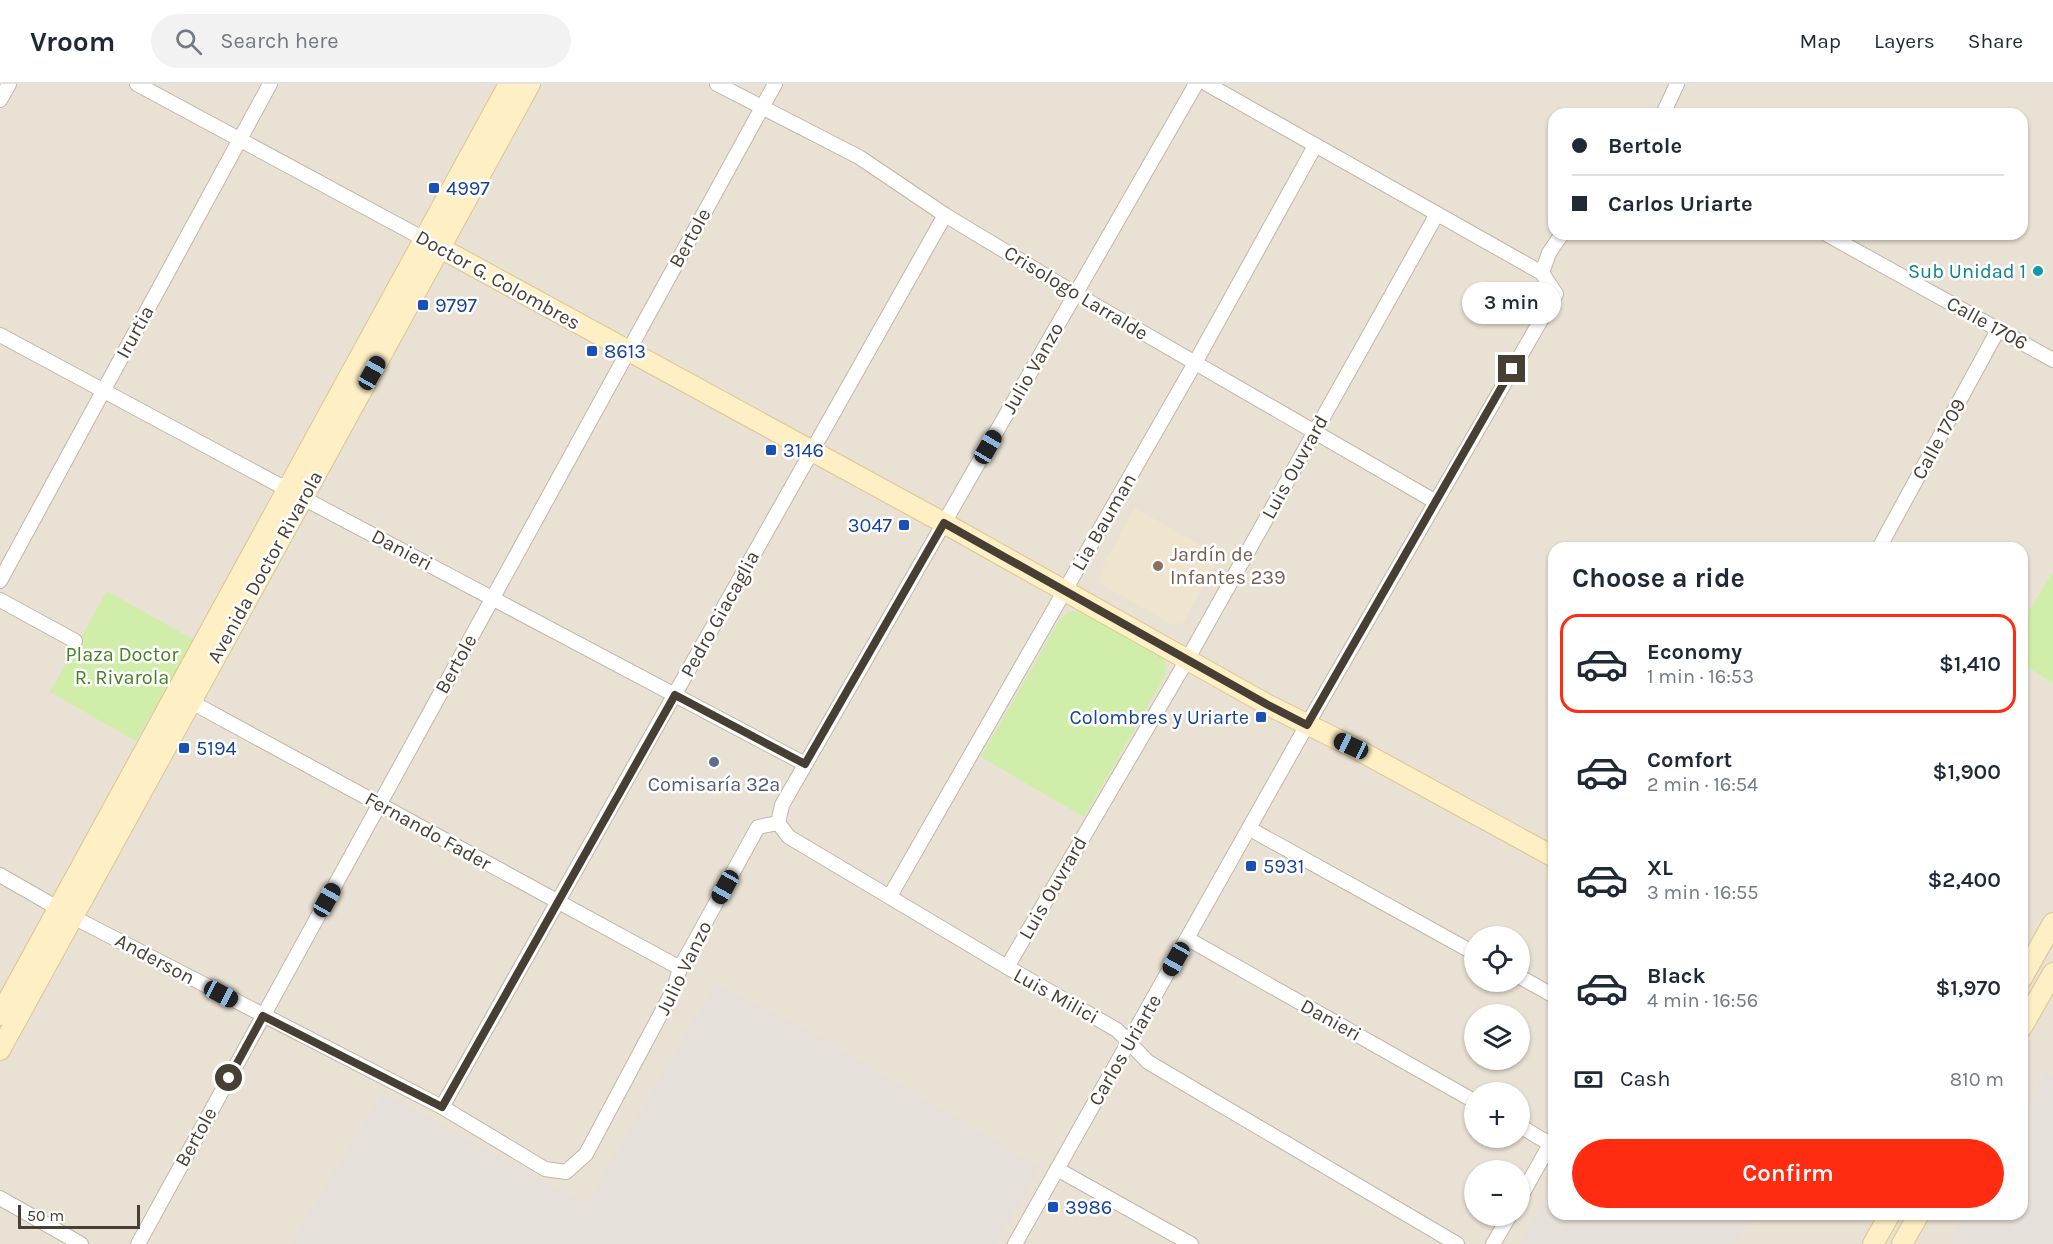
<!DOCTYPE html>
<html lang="en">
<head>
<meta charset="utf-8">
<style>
  body { margin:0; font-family:Karla,sans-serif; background:#f2f2f3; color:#1f2937; height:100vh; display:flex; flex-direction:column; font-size:22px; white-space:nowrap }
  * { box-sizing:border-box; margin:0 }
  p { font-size:20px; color:#747a83 }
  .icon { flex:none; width:33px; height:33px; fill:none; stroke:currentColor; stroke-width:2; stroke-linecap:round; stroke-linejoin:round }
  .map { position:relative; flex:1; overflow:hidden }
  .panel { position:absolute; left:1548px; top:458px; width:480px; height:678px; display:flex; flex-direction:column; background:#fff; border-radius:18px; box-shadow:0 2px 4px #0004 }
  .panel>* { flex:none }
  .hud { position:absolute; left:1548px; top:24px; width:480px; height:132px; border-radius:18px; box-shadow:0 2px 4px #0004; display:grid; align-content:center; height:132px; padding:0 24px; background:#fff }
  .controls { position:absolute; left:1464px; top:842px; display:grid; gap:12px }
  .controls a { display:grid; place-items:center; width:66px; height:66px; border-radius:50%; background:#fff; box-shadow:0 2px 4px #0004; font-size:30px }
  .scale { position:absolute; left:18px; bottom:15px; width:122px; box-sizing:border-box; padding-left:6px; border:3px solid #483f34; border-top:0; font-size:16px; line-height:21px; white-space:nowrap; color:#483f34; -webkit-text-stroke:4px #fff; paint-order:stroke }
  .end { position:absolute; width:27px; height:27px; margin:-14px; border:8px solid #483f34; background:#fff; box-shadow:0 0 0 3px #fff }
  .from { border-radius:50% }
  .bubble { position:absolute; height:42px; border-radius:21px; background:#fff; box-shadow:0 2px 4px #0004; font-size:20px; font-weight:600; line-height:42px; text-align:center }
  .car { position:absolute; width:18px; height:36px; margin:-18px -9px; border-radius:8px; box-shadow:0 0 4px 2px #0007; background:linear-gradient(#222 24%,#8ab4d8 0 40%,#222 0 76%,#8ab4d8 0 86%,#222 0) }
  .hud b { display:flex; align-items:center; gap:21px; height:57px; font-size:22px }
  .hud b+b { border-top:2px solid #e0e1e3 }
  .hud i { width:15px; height:15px; background:#1f2937 }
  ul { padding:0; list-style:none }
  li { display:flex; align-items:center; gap:18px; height:99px; margin:0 12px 9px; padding:0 12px; border:3px solid transparent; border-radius:18px }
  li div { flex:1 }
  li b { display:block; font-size:22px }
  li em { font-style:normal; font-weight:600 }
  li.active { border-color:#ff2c12 }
  li>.icon { width:54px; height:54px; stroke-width:1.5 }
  h2 { padding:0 24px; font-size:27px; line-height:72px }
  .pay { display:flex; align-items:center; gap:15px; height:66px; padding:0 24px; font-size:22px }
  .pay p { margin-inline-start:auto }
  .cta { display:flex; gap:12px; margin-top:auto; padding:12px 24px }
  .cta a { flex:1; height:69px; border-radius:36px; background:#ff2c12; color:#fff; font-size:24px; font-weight:600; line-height:69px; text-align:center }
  header { display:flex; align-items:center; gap:36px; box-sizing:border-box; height:84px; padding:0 30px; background:#fff; border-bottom:2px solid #e0e1e3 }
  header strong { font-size:28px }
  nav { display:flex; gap:33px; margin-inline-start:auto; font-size:21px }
  .search { width:420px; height:54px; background:#f2f2f3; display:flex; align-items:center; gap:15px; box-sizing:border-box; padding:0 21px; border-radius:33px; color:#747a83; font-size:22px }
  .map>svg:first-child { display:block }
</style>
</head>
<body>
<header>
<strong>Vroom</strong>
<div class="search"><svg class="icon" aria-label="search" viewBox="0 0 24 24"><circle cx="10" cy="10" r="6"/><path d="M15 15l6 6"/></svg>Search here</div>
<nav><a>Map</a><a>Layers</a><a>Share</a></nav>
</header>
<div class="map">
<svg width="2053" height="1160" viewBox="0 0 2053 1160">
  <rect width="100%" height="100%" fill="#f4efe5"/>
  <path fill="#e9e1d3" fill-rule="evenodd" d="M 0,0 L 2053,0 L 2053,1160 L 0,1160 ZM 1554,30 L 2022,30 L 2022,150 L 1554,150 ZM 1554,464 L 2022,464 L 2022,1130 L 1554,1130 ZM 1474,852 L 1520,852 L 1520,897 L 1474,897 ZM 1474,930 L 1520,930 L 1520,975 L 1474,975 ZM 1474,1008 L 1520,1008 L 1520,1053 L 1474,1053 ZM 1474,1086 L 1520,1086 L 1520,1131 L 1474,1131 Z"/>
  <g fill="#e6e0da">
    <path d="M 715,900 L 814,950 L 1040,1083 L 996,1160 L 290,1160 L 383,1008 L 586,1120 Z"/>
    <path d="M 2046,989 L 2053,993 L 2053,1160 L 1954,1160 L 1950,1158 L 1966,1130 L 2022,1130 L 2022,1031 Z"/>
    <path d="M 1554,1101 L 1554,1130 L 1754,1130 L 1736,1160 L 1520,1160 Z"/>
  </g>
  <path fill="#efe4ce" d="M 1135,424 L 1220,472 L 1183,539 L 1173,541 L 1100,499 L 1101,485 Z"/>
  <g fill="#d1edaa">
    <path d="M 2053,488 L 2053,599 L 2022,579 L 2022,538 Z"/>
    <path d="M 107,507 L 194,556 L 136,657 L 50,608 Z"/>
    <path d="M 1082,527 L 1163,574 L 1166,582 L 1165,592 L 1084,733 L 981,673 L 1060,535 L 1068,528 Z"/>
  </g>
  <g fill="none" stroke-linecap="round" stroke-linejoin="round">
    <defs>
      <g id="street">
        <path d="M 137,0 L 424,155"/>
        <path d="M 717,0 L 859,73 L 945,131 L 1076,210 L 1436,418"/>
        <path d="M 0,16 L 9,0"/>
        <path d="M 1663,30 L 1677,0"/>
        <path d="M 1826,150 L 2053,276"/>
        <path d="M 1542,189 L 1549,169 L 1562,150"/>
        <path d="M 0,251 L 303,414 L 805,680"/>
        <path d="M 1879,464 L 1998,246"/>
        <path d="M 0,497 L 270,0"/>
        <path d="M 0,516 L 75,557"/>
        <path d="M 184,614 L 680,884"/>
        <path d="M 778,739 L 782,721 L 1196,0"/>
        <path d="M 778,739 L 789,753 L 1007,883 L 1117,946 L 1148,978 L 1457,1160"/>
        <path d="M 1250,745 L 1474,869"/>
        <path d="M 0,791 L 73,833 L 442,1023 L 545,1085 L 566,1088 L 586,1070 L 674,905 L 680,884 L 758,743 L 778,739"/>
        <path d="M 890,812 L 1195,279 L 1315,62"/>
        <path d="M 1188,855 L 1474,1017"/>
        <path d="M 1007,883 L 1187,576 L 1437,130"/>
        <path d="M 1520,893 L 1554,912"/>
        <path d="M 442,1023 L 945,131"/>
        <path d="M 1520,1042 L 1550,1060"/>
        <path d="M 1057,1085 L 1191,1160"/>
        <path d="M 0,1114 L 81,1160"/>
        <path d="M 1520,1114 L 1554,1053"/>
        <path d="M 138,1160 L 775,0"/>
        <path d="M 1015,1160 L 1307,641 L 1556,210 L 1542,189 L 1207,0"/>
        <path d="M 1493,1160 L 1510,1131"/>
      </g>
      <g id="secondary">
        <path d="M 424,155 L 944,439 L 1268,621 L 1351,662 L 1554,773"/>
        <path d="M 2022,894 L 2053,839"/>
        <path d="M 0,931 L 509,0"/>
        <path d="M 2022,943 L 2053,889"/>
        <path d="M 0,966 L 530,0"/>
        <path d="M 1873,1160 L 1890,1130"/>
        <path d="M 1902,1160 L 1919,1130"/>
      </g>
    </defs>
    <use href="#street" stroke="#c1b7a7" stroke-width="16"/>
    <use href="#secondary" stroke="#dcc593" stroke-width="22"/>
    <use href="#street" stroke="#fff" stroke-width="14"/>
    <use href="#secondary" stroke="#ffefc5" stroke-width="20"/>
  </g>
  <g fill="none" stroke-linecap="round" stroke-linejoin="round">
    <path stroke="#483f34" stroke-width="8" d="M 229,994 L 263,932 L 442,1023 L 675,611 L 805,680 L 944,439 L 1268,621 L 1307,641 L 1512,285"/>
  </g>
  <g fill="#1a4fb4" stroke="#fff" stroke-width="2">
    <rect x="428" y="98" width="12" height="12" rx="3"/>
    <rect x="417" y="215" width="12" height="12" rx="3"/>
    <rect x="586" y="261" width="12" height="12" rx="3"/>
    <rect x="765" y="360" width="12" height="12" rx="3"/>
    <rect x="898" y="435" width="12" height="12" rx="3"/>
    <rect x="1255" y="627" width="12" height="12" rx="3"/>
    <rect x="178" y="658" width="12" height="12" rx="3"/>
    <rect x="1245" y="776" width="12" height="12" rx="3"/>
    <rect x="1047" y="1117" width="12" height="12" rx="3"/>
  </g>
  <circle fill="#0f9aa8" stroke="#fff" stroke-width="2" cx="2038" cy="187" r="6"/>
  <circle fill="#8d6e63" stroke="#fff" stroke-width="2" cx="1158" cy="482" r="6"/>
  <circle fill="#5c6f8a" stroke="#fff" stroke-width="2" cx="714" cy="678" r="6"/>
  <g text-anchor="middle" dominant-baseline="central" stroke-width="5" stroke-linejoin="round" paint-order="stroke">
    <g font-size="20" fill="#164399" stroke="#fff" text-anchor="start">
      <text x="446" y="104">4997</text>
      <text x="435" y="221">9797</text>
      <text x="604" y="267">8613</text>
      <text x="783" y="366">3146</text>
      <text x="892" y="441" text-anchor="end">3047</text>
      <text x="1249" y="633" text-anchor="end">Colombres y Uriarte</text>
      <text x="196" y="664">5194</text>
      <text x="1263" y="782">5931</text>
      <text x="1065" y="1123">3986</text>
    </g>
    <g font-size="20" fill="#483f34" stroke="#fff">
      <text transform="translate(690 154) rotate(-61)">Bertole</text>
      <text transform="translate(498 196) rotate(29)">Doctor G. Colombres</text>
      <text transform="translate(1076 209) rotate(31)">Crisologo Larralde</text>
      <text transform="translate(1987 239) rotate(29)">Calle 1706</text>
      <text transform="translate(135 248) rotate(-61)">Irurtia</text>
      <text transform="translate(1033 284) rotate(-60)">Julio Vanzo</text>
      <text transform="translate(1939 355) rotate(-61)">Calle 1709</text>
      <text transform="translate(1295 383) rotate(-61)">Luis Ouvrard</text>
      <text transform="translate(1104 438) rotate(-60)">Lia Bauman</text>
      <text transform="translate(402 466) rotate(28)">Danieri</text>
      <text transform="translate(265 483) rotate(-61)">Avenida Doctor Rivarola</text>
      <text transform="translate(720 530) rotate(-61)">Pedro Giacaglia</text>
      <text transform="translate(456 580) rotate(-61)">Bertole</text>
      <text transform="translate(428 747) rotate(29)">Fernando Fader</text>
      <text transform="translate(1053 804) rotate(-60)">Luis Ouvrard</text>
      <text transform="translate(155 875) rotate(28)">Anderson</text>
      <text transform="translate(684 884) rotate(-64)">Julio Vanzo</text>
      <text transform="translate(1056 912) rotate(29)">Luis Milici</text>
      <text transform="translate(1331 936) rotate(29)">Danieri</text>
      <text transform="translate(1125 966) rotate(-60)">Carlos Uriarte</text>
      <text transform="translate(196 1053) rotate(-61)">Bertole</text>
    </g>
    <g font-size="20" fill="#0d838f" stroke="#fff" text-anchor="end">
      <text x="2026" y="187">Sub Unidad 1</text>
    </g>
    <g font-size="20" fill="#785e54" stroke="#fff" text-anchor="start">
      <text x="1170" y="470">Jardín de<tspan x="1170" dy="23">Infantes 239</tspan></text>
    </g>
    <g font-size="20" fill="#497f22" stroke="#fff">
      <text x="122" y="570">Plaza Doctor<tspan x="122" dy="23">R. Rivarola</tspan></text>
    </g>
    <g font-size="20" fill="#4e5e75" stroke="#fff">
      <text x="714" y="700">Comisaría 32ª</text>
    </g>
  </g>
</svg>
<div class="controls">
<a><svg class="icon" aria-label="locate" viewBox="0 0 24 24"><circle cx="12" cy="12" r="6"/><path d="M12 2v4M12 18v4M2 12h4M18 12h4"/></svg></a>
<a><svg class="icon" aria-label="layers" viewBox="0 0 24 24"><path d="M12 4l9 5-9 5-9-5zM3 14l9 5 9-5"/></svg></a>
<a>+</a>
<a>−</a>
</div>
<div class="scale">50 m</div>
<i class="end from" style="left:229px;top:994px"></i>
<i class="end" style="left:1512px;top:285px"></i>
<div class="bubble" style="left:1462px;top:198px;width:99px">3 min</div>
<i class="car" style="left:372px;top:289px;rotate:29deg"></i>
<i class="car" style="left:988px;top:363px;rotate:30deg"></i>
<i class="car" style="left:1351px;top:662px;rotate:295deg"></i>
<i class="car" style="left:725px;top:803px;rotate:209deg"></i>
<i class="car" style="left:327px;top:816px;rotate:29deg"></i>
<i class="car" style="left:1176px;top:875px;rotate:209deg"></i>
<i class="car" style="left:221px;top:910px;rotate:118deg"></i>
<div class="hud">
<b><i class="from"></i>Bertole</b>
<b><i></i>Carlos Uriarte</b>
</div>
<section class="panel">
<h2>Choose a ride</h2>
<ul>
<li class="active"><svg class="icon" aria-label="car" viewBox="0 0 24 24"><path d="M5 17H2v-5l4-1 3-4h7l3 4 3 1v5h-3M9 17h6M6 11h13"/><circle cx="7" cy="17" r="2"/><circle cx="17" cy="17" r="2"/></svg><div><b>Economy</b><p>1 min · 16:53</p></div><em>$1,410</em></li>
<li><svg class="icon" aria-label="car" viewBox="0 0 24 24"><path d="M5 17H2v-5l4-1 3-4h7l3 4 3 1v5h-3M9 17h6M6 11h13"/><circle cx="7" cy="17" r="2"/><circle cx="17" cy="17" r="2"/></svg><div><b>Comfort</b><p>2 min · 16:54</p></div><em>$1,900</em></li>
<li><svg class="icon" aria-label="car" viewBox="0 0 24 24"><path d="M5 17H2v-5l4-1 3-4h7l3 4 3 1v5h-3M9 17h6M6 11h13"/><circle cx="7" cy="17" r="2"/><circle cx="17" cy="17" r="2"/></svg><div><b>XL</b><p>3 min · 16:55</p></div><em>$2,400</em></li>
<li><svg class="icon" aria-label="car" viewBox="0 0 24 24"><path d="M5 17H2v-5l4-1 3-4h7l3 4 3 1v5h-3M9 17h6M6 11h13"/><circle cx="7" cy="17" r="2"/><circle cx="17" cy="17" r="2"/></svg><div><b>Black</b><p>4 min · 16:56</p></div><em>$1,970</em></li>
</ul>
<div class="pay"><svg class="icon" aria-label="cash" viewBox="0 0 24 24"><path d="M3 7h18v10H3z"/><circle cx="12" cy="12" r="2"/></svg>Cash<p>810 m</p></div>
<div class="cta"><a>Confirm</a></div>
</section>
</div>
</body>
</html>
